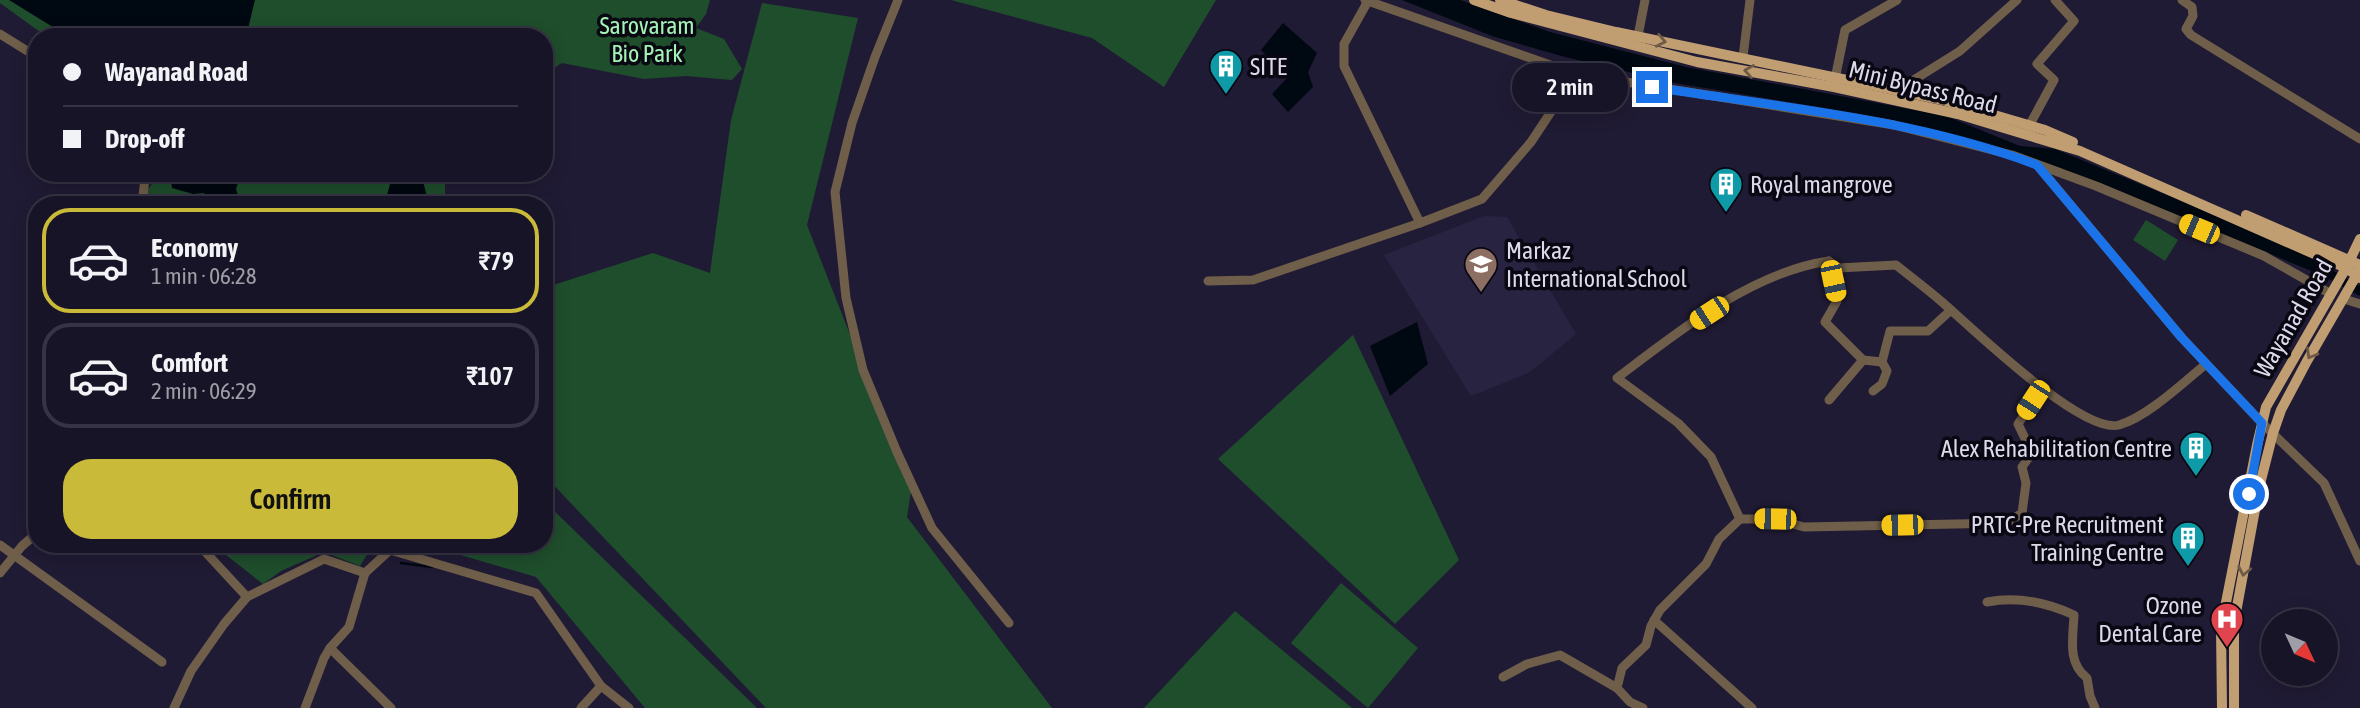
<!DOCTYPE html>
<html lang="en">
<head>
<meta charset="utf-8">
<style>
  body { margin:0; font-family:"Asap Condensed",sans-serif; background:#211d2f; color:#f1f3f6; height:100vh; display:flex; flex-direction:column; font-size:26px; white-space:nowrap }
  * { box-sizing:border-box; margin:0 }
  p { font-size:23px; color:#9f9ea7 }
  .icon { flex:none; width:38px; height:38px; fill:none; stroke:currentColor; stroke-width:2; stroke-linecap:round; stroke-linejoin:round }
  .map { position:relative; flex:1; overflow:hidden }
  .side { position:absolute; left:28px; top:196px; width:525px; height:357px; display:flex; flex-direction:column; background:#181427; border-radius:28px; box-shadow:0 4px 18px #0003,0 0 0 2px #363344 }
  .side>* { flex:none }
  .guide { position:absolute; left:28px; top:28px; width:525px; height:154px; border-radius:28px; box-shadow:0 4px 18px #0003,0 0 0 2px #363344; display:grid; align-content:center; height:154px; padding:0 35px; background:#181427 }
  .needle { width:46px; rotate:134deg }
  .tools { position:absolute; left:2261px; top:609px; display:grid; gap:14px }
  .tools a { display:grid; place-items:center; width:77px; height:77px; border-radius:50%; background:#181427; box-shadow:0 4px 18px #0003,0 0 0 2px #363344; font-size:35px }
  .end { position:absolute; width:32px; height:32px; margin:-16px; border:9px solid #1a73e8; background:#fff; box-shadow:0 0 0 4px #fff }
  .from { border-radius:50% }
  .bubble { position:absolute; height:49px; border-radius:24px; background:#181427; box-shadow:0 4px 18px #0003,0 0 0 2px #363344; font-size:23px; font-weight:600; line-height:49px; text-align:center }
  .car { position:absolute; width:21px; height:42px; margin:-21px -10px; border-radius:9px; box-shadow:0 0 5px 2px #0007; background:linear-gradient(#f5c518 24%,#345 0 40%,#f5c518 0 76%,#345 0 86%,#f5c518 0) }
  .guide b { display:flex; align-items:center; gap:24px; height:66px; font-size:26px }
  .guide b+b { border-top:2px solid #363344 }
  .guide i { width:18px; height:18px; background:#f1f3f6 }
  ul { padding:12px 0 0; list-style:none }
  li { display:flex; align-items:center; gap:21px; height:105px; margin:0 14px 10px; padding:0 21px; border:4px solid #363344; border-radius:28px }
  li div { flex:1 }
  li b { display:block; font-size:26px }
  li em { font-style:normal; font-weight:600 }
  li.active { border-color:#caba39 }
  li>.icon { width:63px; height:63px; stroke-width:1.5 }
  .primary-button { display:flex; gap:14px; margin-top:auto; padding:14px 35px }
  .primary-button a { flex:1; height:80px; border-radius:28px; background:#caba39; color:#111; font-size:28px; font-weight:600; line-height:80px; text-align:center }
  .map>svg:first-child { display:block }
</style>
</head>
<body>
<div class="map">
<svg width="2360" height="708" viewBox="0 0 2360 708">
  <rect width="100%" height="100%" fill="#201b34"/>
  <path fill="#292342" d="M 1484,216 L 1507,217 L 1576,334 L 1530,372 L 1471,396 L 1384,255 Z"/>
  <g fill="#1f4e2c">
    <path d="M 0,0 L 710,0 L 706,14 L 696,28 L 724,39 L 742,69 L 732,80 L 686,76 L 644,79 L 562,63 L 544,74 L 544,37 L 47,37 L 0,3 Z"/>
    <path d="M 951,0 L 1216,0 L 1164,87 L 1092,38 Z"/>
    <path d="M 762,3 L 858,18 L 807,225 L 889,434 L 912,485 L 907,517 L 1052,708 L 766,708 L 544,475 L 544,288 L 653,253 L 710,273 L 731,120 Z"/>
    <path d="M 161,173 L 445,173 L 445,205 L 143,205 L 143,195 Z"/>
    <path d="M 2146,220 L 2178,240 L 2165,261 L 2133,240 Z"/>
    <path d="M 1353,335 L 1459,560 L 1395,624 L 1218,459 Z"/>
    <path d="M 544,501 L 757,708 L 645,708 L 536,577 L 423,544 L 544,544 Z"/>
    <path d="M 212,544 L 380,544 L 371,548 L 360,566 L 324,552 L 281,571 L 263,584 Z"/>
    <path d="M 1341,583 L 1418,648 L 1368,708 L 1291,643 Z"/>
    <path d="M 1235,611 L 1352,708 L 1144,708 Z"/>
  </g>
  <g fill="#000811">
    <path d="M 9,0 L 255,0 L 246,37 L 69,37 Z"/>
    <path d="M 1402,0 L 1460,0 L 1550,32 L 1686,67 L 1946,116 L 2020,146 L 2055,149 L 2332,263 L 2326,277 L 2167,211 L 2026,156 L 1954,135 L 1884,118 L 1675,83 L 1565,57 L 1492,36 Z"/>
    <path d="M 1283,23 L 1317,53 L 1308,72 L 1313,87 L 1288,112 L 1272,94 L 1287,78 L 1261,50 Z"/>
    <path d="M 176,173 L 241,173 L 236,189 L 240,202 L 248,205 L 206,205 L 204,193 L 193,194 L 172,188 L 171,180 Z"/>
    <path d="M 393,173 L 425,173 L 424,185 L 429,205 L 374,205 L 387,195 Z"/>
    <path d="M 285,194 L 318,196 L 318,205 L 260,205 Z"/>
    <path d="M 1417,322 L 1428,364 L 1390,396 L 1370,346 Z"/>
  </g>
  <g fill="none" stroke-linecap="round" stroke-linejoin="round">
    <path stroke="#000811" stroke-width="2.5" d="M 401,563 L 432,567"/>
    <path stroke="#000811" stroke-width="9" d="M 2319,268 L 2360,291"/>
    <g stroke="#6f5e49" stroke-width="9">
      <path d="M 898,0 L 875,57 L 852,123 L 835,192 L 846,298 L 863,370 L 897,452 L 932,528 L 1009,623"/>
      <path d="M 1365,0 L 1576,74 L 1894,125 L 2012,155 L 2096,186 L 2264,256 L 2331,294"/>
      <path d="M 2182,0 L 2192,7 L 2193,16 L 2186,29 L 2191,35 L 2360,139"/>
      <path d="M 1368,1 L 1344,44 L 1344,66 L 1420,223 L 1482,199 L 1531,142 L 1576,74"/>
      <path d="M 0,34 L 37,57"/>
      <path d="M 1638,36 L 1645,0"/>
      <path d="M 1743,57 L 1750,0"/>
      <path d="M 1835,79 L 1845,30 L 1897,0"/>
      <path d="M 1896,91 L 1960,51 L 2017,0"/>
      <path d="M 2029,126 L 2054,80 L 2037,64 L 2074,21 L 2055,0"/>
      <path d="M 2038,166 L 2182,338 L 2262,423 L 2324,483 L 2360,561"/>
      <path d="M 142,173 L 145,178 L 142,205"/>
      <path d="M 1829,261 L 1837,301 L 1825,322 L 1863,360 L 1882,362 L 1890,331 L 1928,331 L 1951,310"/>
      <path d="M 1208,281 L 1253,280 L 1420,223"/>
      <path d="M 2344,299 L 2360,304"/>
      <path d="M 2042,389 L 2018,424 L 2032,453 L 2022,467 L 2026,483 L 2022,513 L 2006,523 L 1804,527 L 1775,519 L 1740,519 L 1711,457 L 1678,423 L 1617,378 C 1677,332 1752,272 1829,261 L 1838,268 L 1896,265 C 1911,277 1927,289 1942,302 C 1971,327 2082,435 2119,425 C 2147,417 2183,383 2206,364"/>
      <path d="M 1873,391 L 1882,384 L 1887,371 L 1882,362"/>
      <path d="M 1829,400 L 1863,360"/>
      <path d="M 198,544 L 247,597"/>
      <path d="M 393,544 L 390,550 L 536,593 L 601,686 L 629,708"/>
      <path d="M 0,545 L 162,662"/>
      <path d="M 390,550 L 365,573 L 349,627 L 330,648 L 391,708"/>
      <path d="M 0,573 L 22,546 L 37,533"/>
      <path d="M 1987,602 C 2018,596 2046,602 2074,615 C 2073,638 2067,663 2087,678 L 2090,696 L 2095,708"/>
      <path d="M 1654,620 L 1752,708"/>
      <path d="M 1503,677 L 1527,664 L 1560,655 L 1617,688"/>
      <path d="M 174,708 L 191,671 L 224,624 L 247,597 L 324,559 L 365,573"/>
      <path d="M 305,708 L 324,658 L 330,648"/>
      <path d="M 581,708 L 601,686"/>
      <path d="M 1643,708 L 1630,702 L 1617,688 L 1622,668 L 1646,645 L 1651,626 L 1660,610 L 1706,564 L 1719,539 L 1740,519"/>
    </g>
    <g stroke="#c09e71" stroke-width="10">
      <path d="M 1474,0 L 1511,13 L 1697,62 L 1834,87 L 1958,114 L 2080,151 L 2346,268 L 2360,278"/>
      <path d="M 1500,0 L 1546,15 L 1616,32 L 1943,100 L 2045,130 L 2073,142"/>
      <path d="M 2246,215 L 2360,265"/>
      <path d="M 2222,708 L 2221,628 L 2257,445 L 2266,407 L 2346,268 L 2360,239"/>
      <path d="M 2234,708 L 2234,623 L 2259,488 L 2273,433 L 2281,410 L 2307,361 L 2359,271"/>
    </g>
  </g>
  <defs><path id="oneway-chevron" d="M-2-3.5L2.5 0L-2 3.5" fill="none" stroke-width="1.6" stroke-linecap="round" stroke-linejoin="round" transform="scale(1.75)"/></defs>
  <g stroke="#6e5a46">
    <use href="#oneway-chevron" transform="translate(1661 41) rotate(11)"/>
    <use href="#oneway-chevron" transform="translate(1749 71) rotate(-170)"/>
    <use href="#oneway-chevron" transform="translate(2311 354) rotate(120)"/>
    <use href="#oneway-chevron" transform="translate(2244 571) rotate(101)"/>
  </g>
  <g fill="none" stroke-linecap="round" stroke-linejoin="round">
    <path stroke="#1a73e8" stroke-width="9" d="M 1652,87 C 1780,107 1915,119 2037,165 L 2182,338 L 2262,423 L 2249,494"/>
  </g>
  <defs>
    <symbol id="building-pin" viewBox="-11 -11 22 30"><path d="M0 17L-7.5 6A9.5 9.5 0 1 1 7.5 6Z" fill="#0f9aa8" stroke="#090712"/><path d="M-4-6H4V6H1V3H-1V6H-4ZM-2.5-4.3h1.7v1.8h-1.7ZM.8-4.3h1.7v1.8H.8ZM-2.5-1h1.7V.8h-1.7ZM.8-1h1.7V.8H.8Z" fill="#fff"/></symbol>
    <symbol id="school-pin" viewBox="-11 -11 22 30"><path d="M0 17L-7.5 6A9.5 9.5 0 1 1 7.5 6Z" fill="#8d6e63" stroke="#090712"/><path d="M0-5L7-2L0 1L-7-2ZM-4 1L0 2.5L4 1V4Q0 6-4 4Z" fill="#fff"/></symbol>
    <symbol id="hospital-pin" viewBox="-11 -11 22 30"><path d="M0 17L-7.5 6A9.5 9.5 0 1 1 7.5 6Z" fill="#e0444e" stroke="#090712"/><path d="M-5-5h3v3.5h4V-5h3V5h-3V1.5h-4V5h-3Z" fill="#fff"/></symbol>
  </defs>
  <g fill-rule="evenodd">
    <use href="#building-pin" x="1207" y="47" width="38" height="52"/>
    <use href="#building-pin" x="1707" y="165" width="38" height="52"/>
    <use href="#school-pin" x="1462" y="245" width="38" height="52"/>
    <use href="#building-pin" x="2177" y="429" width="38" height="52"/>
    <use href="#building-pin" x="2169" y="519" width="38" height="52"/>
    <use href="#hospital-pin" x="2208" y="600" width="38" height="52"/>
  </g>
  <g text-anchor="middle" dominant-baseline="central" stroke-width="7" stroke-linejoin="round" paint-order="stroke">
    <g font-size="24" fill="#a3f3b5" stroke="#090712">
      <text x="647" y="25">Sarovaram<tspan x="647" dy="28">Bio Park</tspan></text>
    </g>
    <g font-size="24" fill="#dcd9eb" stroke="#090712" text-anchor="start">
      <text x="1250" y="66">SITE</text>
      <text x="1750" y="184">Royal mangrove</text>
      <text x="1506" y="250">Markaz<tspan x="1506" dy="28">International School</tspan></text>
      <text x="2172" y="448" text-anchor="end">Alex Rehabilitation Centre</text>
      <text x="2164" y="524" text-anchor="end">PRTC-Pre Recruitment<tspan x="2164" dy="28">Training Centre</tspan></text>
      <text x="2202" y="605" text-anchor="end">Ozone<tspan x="2202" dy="28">Dental Care</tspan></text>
    </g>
    <g font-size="24" fill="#dcd9eb" stroke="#090712">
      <text transform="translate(1923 87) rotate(14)">Mini Bypass Road</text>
      <text transform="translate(2293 318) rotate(-60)">Wayanad Road</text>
    </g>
  </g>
</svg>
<div class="tools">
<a><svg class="needle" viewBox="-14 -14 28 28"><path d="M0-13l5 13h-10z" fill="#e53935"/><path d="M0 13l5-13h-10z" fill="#9f9ea7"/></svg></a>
</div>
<i class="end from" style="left:2249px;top:494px"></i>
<i class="end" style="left:1652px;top:87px"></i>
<div class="bubble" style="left:1512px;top:63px;width:116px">2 min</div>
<i class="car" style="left:2199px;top:229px;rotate:293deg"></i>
<i class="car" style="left:1833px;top:281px;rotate:168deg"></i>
<i class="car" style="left:1709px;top:313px;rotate:237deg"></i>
<i class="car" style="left:2033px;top:400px;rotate:213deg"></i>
<i class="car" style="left:1775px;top:519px;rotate:271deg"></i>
<i class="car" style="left:1902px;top:525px;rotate:269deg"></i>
<div class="guide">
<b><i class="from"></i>Wayanad Road</b>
<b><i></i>Drop-off</b>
</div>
<section class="side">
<ul>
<li class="active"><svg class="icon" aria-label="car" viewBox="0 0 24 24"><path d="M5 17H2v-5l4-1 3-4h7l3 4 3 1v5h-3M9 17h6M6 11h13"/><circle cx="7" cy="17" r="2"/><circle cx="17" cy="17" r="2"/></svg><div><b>Economy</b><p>1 min · 06:28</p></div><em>₹79</em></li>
<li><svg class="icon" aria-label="car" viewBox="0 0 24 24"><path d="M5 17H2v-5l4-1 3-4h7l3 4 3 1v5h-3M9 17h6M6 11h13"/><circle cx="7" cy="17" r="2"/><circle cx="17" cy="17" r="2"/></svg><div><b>Comfort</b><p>2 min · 06:29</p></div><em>₹107</em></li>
</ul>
<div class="primary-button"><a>Confirm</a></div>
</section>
</div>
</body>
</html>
